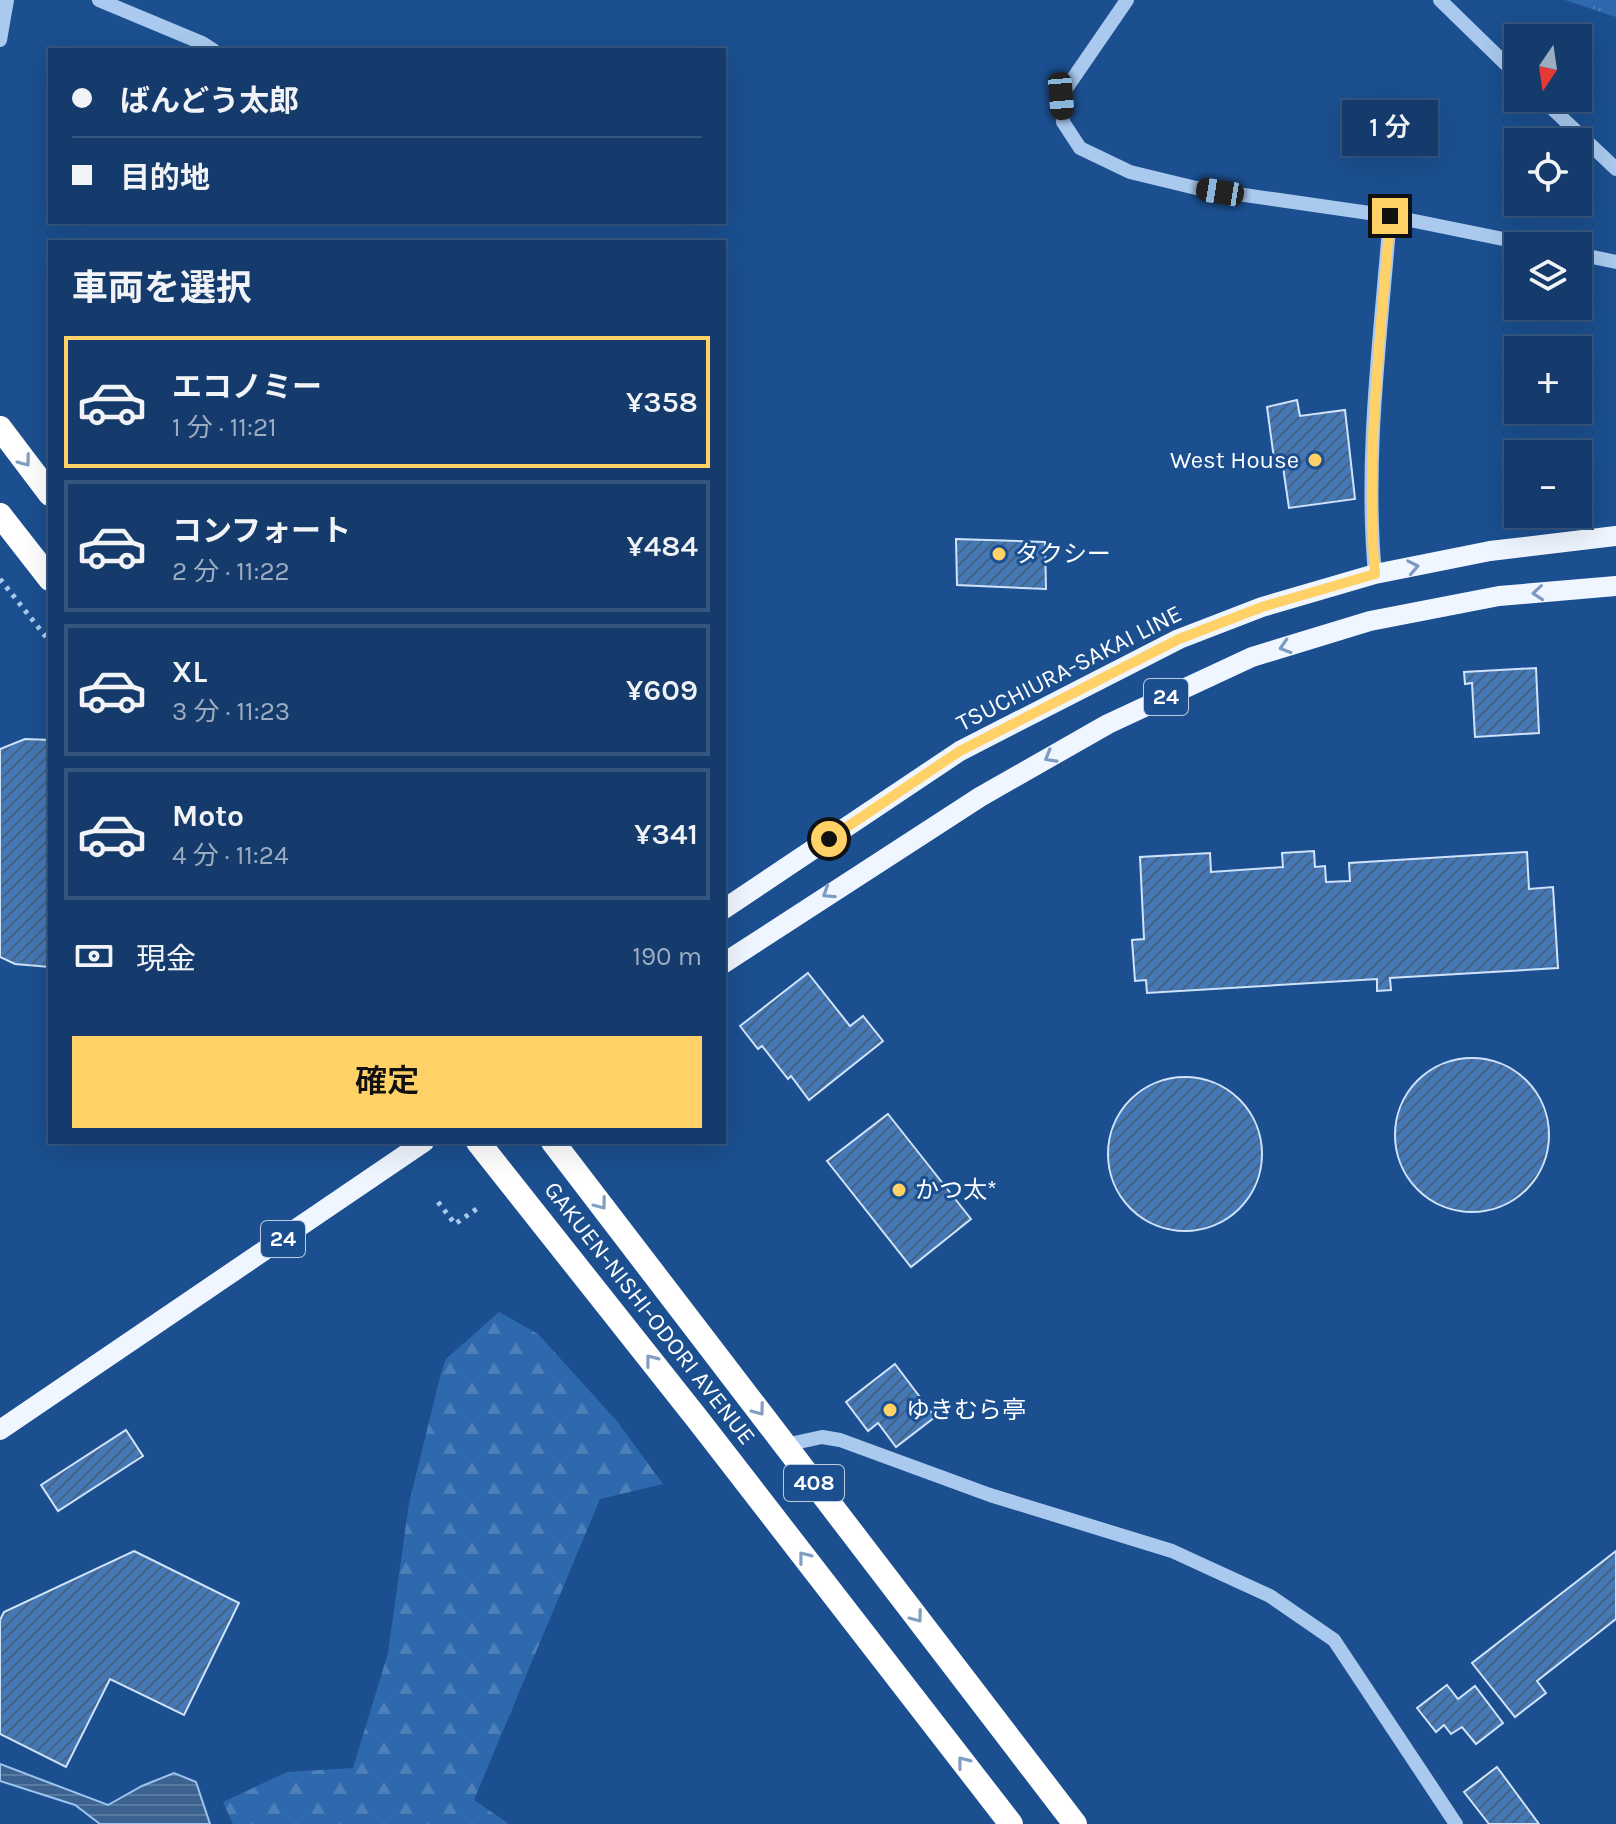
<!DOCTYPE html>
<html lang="ja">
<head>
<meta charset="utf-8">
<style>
  body { margin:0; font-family:Karla,"Noto Sans JP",sans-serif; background:#214673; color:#f1f3f6; height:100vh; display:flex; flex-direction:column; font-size:30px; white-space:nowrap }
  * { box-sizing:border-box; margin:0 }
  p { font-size:26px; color:#9dadc1 }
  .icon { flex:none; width:44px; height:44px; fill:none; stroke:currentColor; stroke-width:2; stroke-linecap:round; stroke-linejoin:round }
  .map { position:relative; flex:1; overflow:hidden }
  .sheet { position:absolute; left:48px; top:240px; width:678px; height:904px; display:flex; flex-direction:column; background:#143b6b; border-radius:0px; box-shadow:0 8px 32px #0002,0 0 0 2px #33557e }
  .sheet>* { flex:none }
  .guide { position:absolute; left:48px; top:48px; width:678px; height:176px; border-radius:0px; box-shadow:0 8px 32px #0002,0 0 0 2px #33557e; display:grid; align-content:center; height:176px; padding:0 24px; background:#143b6b }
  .needle { width:52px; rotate:193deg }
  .buttons { position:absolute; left:1504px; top:24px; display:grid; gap:16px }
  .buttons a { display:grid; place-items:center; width:88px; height:88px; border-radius:0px; background:#143b6b; box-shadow:0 8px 32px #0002,0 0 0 2px #33557e; font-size:40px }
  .end { position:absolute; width:36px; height:36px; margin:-18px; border:10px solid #ffd166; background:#111; box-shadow:0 0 0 4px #111 }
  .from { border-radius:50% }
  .bubble { position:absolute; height:56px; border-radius:0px; background:#143b6b; box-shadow:0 8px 32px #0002,0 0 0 2px #33557e; font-size:26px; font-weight:600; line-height:56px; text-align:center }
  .car { position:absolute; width:24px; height:48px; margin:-24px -12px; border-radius:10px; box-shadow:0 0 6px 2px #0007; background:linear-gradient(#222 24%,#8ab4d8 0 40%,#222 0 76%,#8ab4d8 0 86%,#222 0) }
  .guide b { display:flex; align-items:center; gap:28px; height:76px; font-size:30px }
  .guide b+b { border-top:2px solid #33557e }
  .guide i { width:20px; height:20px; background:#f1f3f6 }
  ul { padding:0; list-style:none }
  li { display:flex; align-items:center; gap:24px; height:132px; margin:0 16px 12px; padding:0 8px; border:4px solid #33557e; border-radius:0px }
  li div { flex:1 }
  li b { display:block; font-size:30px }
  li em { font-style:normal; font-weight:600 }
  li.on { border-color:#ffd166 }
  li>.icon { width:72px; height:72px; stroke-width:1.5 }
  h2 { padding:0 24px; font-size:36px; line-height:96px }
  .pay { display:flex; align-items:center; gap:20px; height:88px; padding:0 24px; font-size:30px }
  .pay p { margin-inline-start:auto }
  .cta { display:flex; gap:16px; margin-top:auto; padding:16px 24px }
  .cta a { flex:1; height:92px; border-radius:0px; background:#ffd166; color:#111; font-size:32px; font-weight:600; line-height:92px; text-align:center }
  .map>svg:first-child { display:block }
</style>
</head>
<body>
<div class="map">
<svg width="1616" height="1824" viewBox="0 0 1616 1824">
  <defs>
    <pattern id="grass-tufts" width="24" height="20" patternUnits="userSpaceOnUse" patternTransform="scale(2)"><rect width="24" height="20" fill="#2e69ad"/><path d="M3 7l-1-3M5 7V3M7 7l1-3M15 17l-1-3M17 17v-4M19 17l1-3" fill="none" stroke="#4d80b9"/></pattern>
    <pattern id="forest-firs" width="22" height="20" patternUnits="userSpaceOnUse" patternTransform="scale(2)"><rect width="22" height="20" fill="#2e69ad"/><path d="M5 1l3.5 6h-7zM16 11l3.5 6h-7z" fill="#4d80b9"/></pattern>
    <pattern id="water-rules" width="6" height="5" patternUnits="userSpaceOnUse" patternTransform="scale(2)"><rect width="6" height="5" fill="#3c6290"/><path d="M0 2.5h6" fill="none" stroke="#597aa1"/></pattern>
    <pattern id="building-hatch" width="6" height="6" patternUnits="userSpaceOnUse" patternTransform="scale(2)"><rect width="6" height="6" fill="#4478b7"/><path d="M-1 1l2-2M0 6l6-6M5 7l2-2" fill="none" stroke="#486282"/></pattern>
  </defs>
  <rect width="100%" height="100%" fill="#1b4f8f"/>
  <path fill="url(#grass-tufts)" d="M 1565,0 L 1616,0 L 1616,17 Z"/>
  <path fill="url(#forest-firs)" d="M 499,1312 L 538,1334 L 616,1420 L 663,1484 L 600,1499 L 474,1800 L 509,1824 L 233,1824 L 223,1802 L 287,1772 L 353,1768 L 388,1653 L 409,1503 L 441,1373 L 446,1359 Z"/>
  <path fill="url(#water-rules)" stroke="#9cc4f0" stroke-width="2" d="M 0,1764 L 108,1805 L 142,1786 L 174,1773 L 196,1782 L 210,1824 L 100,1824 L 75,1805 L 0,1781 Z"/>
  <g fill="url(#building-hatch)" stroke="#cfe3fa" stroke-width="2">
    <path d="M 1297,400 L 1300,416 L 1345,410 L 1355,499 L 1289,508 L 1283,467 L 1275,466 L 1267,407 Z"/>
    <path d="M 956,539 L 1045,542 L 1046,589 L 957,585 Z"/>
    <path d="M 1536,668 L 1539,733 L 1475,737 L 1472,683 L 1465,684 L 1464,672 Z"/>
    <path d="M 25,739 L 50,740 L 49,967 L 15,964 L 0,957 L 0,749 Z"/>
    <path d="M 1314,851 L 1315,867 L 1325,866 L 1326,882 L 1350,881 L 1349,863 L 1527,852 L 1529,889 L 1553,887 L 1558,968 L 1390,978 L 1391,990 L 1377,991 L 1377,979 L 1147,993 L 1146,980 L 1135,981 L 1132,940 L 1144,939 L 1140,857 L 1210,853 L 1211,872 L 1283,867 L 1282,853 Z"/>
    <path d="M 808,973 L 850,1026 L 863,1016 L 883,1041 L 809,1100 L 791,1076 L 788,1079 L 762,1046 L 758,1049 L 740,1026 Z"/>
    <circle cx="1472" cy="1135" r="77"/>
    <circle cx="1185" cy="1154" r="77"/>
    <path d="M 888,1114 L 971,1219 L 911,1267 L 827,1161 Z"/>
    <path d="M 895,1364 L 935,1417 L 896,1447 L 878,1423 L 868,1431 L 846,1402 Z"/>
    <path d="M 126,1430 L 143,1456 L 58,1511 L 41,1485 Z"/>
    <path d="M 134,1551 L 239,1603 L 184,1715 L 110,1679 L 66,1767 L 0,1734 L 0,1620 L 4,1612 Z"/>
    <path d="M 1616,1551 L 1616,1619 L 1537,1681 L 1546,1693 L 1515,1717 L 1472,1663 Z"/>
    <path d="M 1447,1685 L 1458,1699 L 1475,1686 L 1503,1723 L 1476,1744 L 1462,1727 L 1451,1734 L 1444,1725 L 1436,1732 L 1417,1708 Z"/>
    <path d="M 1497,1767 L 1539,1824 L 1489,1824 L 1464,1792 Z"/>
  </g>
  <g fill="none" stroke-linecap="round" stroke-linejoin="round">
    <g stroke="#a9c9ee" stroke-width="5" stroke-dasharray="4 6" stroke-linecap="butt">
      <path d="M 0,579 L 50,642"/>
      <path d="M 438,1202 L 455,1224 L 478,1208"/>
    </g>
    <g stroke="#a9c9ee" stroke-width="14">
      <path d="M 99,0 L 202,43 L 213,50"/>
      <path d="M 1127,0 L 1061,96 L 1063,122 L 1080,148 L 1130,172 L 1196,188 L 1390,216 L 1538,246"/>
      <path d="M 1440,0 L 1518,76"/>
      <path d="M 0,40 L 7,0"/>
      <path d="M 1541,98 L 1616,169"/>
      <path d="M 1578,254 L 1616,262"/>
      <path d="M 1375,574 C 1364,456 1381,334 1390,216"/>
      <path d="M 785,1445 L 822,1437 L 840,1440 L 990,1495 L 1172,1551 L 1270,1596 L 1334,1640 L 1456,1824"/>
    </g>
    <g stroke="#f0f6ff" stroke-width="20">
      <path d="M 724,909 L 960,751 L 1179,639 L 1262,607 L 1375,574 L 1490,551 L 1616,536"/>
      <path d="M 724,963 L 980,797 L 1108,724 L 1252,657 L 1370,621 L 1499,596 L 1616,586"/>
      <path d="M 0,1430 L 424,1142"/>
    </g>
    <g stroke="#fff" stroke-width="24">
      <path d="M 0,428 L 50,494"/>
      <path d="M 0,515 L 50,579"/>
      <path d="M 478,1142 L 699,1421 L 1011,1824"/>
      <path d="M 553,1142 L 1075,1824"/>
    </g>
  </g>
  <defs><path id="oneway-chevron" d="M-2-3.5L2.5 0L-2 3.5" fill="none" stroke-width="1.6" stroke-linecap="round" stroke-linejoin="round" transform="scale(2)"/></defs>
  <g stroke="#829ec1">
    <use href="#oneway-chevron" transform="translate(25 461) rotate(53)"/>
    <use href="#oneway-chevron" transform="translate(601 1204) rotate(53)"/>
    <use href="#oneway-chevron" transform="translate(651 1360) rotate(-128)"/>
    <use href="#oneway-chevron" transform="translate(759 1410) rotate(53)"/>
    <use href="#oneway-chevron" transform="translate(804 1557) rotate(-128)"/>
    <use href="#oneway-chevron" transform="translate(917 1617) rotate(53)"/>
    <use href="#oneway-chevron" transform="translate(963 1762) rotate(-128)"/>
  </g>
  <g stroke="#7b9ac1">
    <use href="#oneway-chevron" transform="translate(1413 567) rotate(-11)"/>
    <use href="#oneway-chevron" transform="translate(1538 593) rotate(175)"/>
    <use href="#oneway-chevron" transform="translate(1285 647) rotate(163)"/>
    <use href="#oneway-chevron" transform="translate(1050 757) rotate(150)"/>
    <use href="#oneway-chevron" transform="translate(828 893) rotate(147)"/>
  </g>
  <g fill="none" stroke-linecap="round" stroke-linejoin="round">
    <path stroke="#ffd166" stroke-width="10" d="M 829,839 L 960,751 L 1179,639 L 1262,607 L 1375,574 C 1365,455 1381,335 1390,216"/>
  </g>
  <g fill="#ffd166" stroke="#1b4f8f" stroke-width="3">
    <circle cx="1315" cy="460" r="8"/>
    <circle cx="999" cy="554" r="8"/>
    <circle cx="899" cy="1190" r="8"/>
    <circle cx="890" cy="1410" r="8"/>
  </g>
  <g text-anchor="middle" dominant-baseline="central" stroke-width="6" stroke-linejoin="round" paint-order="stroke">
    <g fill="#1b4f8f" stroke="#bbcadd" stroke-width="2">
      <rect x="1144" y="679" width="44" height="36" rx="6"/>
      <rect x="261" y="1221" width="44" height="36" rx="6"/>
      <rect x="784" y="1465" width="60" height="36" rx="6"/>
    </g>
    <g font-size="22" font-weight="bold" fill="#fff">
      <text x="1166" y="697">24</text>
      <text x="283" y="1239">24</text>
      <text x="814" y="1483">408</text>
    </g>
    <g font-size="24" fill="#fff" stroke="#1b4f8f" text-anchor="start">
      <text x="1299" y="460" text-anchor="end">West House</text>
      <text x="1015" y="554">タクシー</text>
      <text x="915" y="1190">かつ太*</text>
      <text x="906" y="1410">ゆきむら亭</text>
    </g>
    <g font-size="24" fill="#fff" stroke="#1b4f8f">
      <text transform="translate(1069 668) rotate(-27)">TSUCHIURA-SAKAI LINE</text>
      <text transform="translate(650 1313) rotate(52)">GAKUEN-NISHI-ODORI AVENUE</text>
    </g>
  </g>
</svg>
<div class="buttons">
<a><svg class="needle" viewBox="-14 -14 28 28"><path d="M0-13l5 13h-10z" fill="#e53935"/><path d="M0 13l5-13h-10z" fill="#9dadc1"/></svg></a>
<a><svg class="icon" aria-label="locate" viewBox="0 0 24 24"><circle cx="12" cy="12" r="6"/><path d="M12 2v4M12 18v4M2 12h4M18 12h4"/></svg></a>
<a><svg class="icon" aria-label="layers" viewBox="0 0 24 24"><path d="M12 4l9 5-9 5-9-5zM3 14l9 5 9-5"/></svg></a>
<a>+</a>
<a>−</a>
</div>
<i class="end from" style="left:829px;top:839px"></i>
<i class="end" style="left:1390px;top:216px"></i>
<div class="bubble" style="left:1342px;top:100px;width:96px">1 分</div>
<i class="car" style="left:1061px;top:96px;rotate:175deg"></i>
<i class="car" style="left:1220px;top:192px;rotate:279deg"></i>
<div class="guide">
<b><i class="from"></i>ばんどう太郎</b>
<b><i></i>目的地</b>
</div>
<section class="sheet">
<h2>車両を選択</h2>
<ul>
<li class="on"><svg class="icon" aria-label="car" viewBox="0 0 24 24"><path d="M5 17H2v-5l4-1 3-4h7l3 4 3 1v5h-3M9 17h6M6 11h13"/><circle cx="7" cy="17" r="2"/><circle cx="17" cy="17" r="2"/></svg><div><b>エコノミー</b><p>1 分 · 11:21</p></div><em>¥358</em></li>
<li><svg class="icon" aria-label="car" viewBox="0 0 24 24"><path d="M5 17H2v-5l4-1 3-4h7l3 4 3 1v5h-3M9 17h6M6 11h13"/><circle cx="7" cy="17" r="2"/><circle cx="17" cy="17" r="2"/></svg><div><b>コンフォート</b><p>2 分 · 11:22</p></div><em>¥484</em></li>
<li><svg class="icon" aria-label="car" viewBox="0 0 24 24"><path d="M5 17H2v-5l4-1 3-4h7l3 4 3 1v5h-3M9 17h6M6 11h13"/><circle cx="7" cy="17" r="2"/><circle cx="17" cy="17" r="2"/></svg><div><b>XL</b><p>3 分 · 11:23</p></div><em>¥609</em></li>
<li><svg class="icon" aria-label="car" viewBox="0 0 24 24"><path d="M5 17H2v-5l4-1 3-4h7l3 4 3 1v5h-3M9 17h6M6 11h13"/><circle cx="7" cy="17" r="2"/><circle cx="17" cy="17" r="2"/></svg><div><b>Moto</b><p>4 分 · 11:24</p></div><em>¥341</em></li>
</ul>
<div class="pay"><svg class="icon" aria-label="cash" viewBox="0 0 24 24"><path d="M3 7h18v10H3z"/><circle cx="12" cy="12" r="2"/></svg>現金<p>190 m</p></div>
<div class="cta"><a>確定</a></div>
</section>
</div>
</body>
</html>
